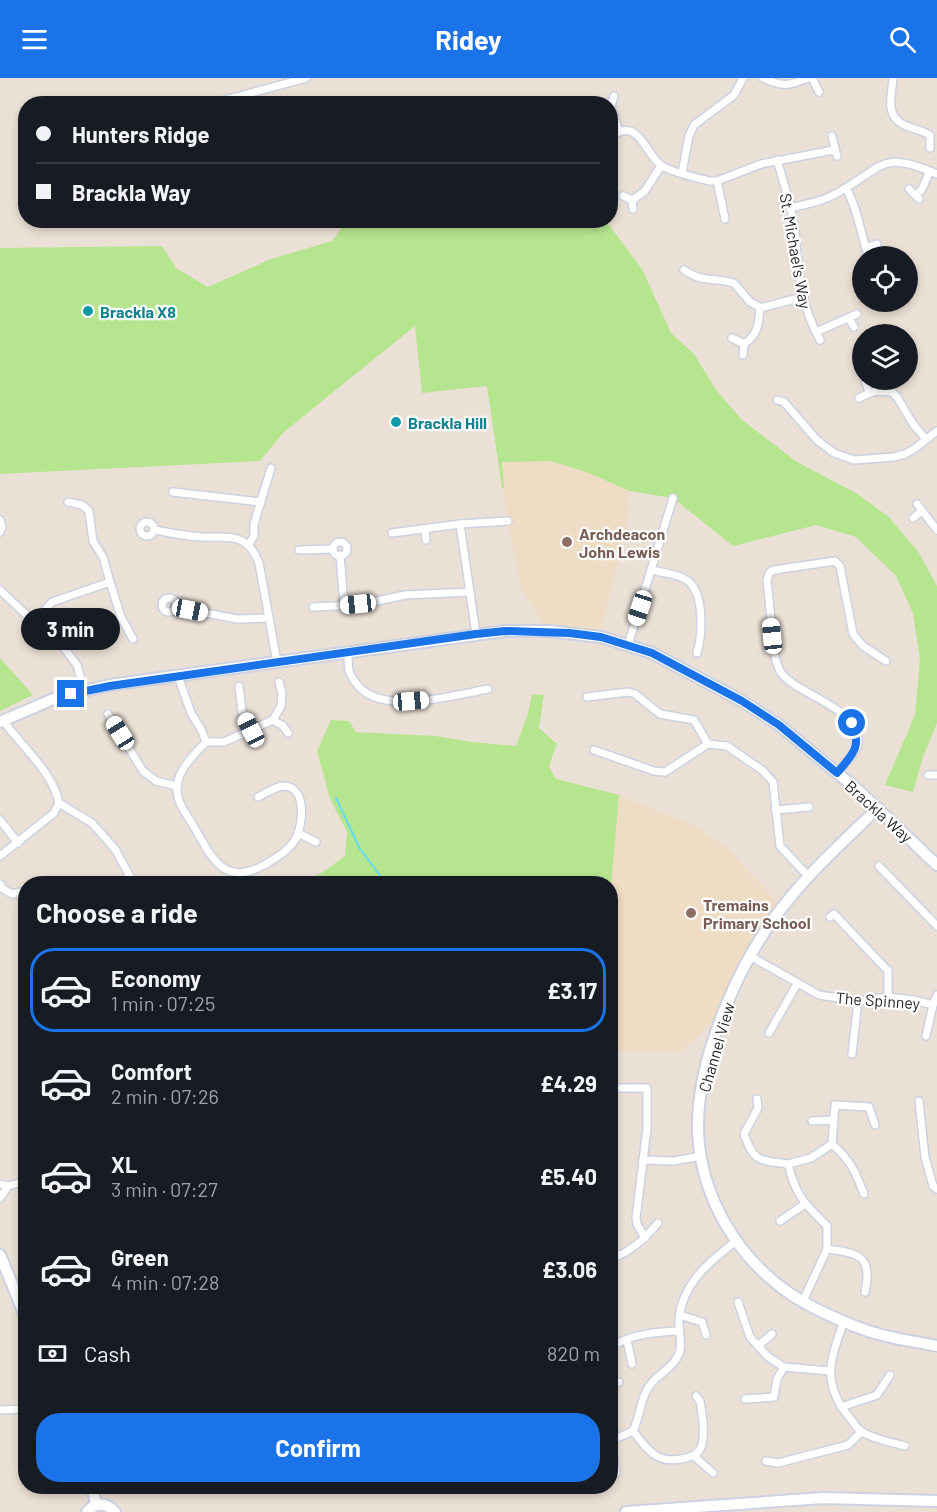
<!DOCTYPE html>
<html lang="en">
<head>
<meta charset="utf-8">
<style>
  body { margin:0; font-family:Barlow,sans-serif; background:#20242c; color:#f1f3f6; height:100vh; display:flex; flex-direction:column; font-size:22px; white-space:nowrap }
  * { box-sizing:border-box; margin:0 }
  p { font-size:20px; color:#9ea1a6 }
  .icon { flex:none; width:33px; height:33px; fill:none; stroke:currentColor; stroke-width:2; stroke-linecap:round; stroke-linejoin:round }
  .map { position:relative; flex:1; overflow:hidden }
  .side { position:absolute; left:18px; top:798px; width:600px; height:618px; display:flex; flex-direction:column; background:#171b24; border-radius:24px; box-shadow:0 3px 9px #0003 }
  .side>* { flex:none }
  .guide { position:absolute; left:18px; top:18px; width:600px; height:132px; border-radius:24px; box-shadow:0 3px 9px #0003; display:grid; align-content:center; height:132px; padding:0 18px; background:#171b24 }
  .fabs { position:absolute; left:852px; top:168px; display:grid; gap:12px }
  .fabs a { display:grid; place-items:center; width:66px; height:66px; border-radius:50%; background:#171b24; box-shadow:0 3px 9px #0003; font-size:30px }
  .end { position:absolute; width:27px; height:27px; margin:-14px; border:8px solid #1a73e8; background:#fff; box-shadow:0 0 0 3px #fff }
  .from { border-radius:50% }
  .bubble { position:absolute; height:42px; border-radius:21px; background:#171b24; box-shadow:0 3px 9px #0003; font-size:20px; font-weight:700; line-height:42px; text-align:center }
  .car { position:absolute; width:18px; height:36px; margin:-18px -9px; border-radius:8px; box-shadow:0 0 4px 2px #0007; background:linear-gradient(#fff 24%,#345 0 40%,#fff 0 76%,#345 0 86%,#fff 0) }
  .guide b { display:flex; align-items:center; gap:21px; height:57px; font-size:22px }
  .guide b+b { border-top:2px solid #363941 }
  .guide i { width:15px; height:15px; background:#f1f3f6 }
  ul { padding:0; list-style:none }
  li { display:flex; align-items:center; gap:18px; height:84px; margin:0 12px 9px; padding:0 6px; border:3px solid transparent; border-radius:24px }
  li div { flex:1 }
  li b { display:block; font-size:22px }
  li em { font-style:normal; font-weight:700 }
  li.selected { border-color:#1a73e8 }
  li>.icon { width:54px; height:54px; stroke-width:1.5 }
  h2 { padding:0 18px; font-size:27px; line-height:72px }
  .pay { display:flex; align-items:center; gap:15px; height:66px; padding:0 18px; font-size:22px }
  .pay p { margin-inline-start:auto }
  .action { display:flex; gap:12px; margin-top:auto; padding:12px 18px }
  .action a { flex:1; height:69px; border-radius:24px; background:#1a73e8; color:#fff; font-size:24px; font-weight:700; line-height:69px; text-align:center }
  header { display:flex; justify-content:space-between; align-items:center; height:78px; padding:0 18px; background:#1a73e8; color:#fff; font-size:27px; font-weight:700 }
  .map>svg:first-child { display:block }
</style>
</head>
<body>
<header><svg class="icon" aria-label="menu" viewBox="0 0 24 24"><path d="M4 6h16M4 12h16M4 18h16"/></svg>Ridey<svg class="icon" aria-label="search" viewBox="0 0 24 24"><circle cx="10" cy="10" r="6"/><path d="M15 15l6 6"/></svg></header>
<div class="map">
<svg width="937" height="1434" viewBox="0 0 937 1434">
  <rect width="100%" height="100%" fill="#ebe0d6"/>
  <g fill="#eedcc4">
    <path d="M 501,383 L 551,383 L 589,395 L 629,413 L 627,443 L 601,554 L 545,548 L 521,510 L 506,432 Z"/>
    <path d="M 619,717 L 693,747 L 726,769 L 777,824 L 765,846 L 748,870 L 713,944 L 682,973 L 617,973 L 611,971 L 610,807 Z"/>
  </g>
  <g fill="#b6e58f">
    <path d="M 426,142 L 429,144 L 433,142 L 606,143 L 642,191 L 671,255 L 694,276 L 717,313 L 741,341 L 797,384 L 856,415 L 889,439 L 919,475 L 937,508 L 937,645 L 923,679 L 913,714 L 885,707 L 915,637 L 920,582 L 913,535 L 896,498 L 856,459 L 816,447 L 733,468 L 673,420 L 629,413 L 589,395 L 551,383 L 502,384 L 504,410 L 502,410 L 487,308 L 422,315 L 415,248 L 284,354 L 260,383 L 0,396 L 0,170 L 162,168 L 176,190 L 208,209 L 271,181 L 332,163 L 347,143 Z"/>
    <path d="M 0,580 L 33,617 L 0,633 Z"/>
    <path d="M 532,616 L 544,617 L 539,650 L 557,666 L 549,688 L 556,701 L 619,717 L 611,807 L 300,805 L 323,794 L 345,778 L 347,754 L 330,721 L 317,673 L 331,642 L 349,643 L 356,654 L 435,658 L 472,664 L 516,668 L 528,636 Z"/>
  </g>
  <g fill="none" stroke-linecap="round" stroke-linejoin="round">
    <path stroke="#62ddf4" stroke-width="2" d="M 336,720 L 360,771 L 381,799 L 395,806"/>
    <defs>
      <g id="street">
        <path d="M 763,0 C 783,9 788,8 808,0"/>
        <path d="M 812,0 L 819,14"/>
        <path d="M 893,0 C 892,17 884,37 904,47 C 913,51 921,52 930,57 L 930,70"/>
        <path d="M 614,18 L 611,28 L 619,54"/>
        <path d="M 211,26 L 306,0"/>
        <path d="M 832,58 L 837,78"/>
        <path d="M 610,59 C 641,36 645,80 664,89 C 677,96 695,99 709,103 L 717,103 L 761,86 L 834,72"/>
        <path d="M 25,74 L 26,74"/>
        <path d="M 777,82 C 784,106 792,130 795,154 C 799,197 799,223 820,262"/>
        <path d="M 682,95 L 689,58 L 694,47 L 734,17 L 743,0"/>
        <path d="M 717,103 L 725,141"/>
        <path d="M 846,110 C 858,131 860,154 868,177"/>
        <path d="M 909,111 L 919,121"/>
        <path d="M 916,117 L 922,111 L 930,93"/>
        <path d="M 623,118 L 632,122"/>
        <path d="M 790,130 C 807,126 824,123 839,114 C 885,88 881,72 937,96"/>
        <path d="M 633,131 L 632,122 L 644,114 L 661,88"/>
        <path d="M 866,170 L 877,166"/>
        <path d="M 684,192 C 702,205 715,199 734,205 L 750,224 L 761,230 L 802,219"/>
        <path d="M 849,240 L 854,249"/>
        <path d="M 816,254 L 857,236"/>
        <path d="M 732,260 L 744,266"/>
        <path d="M 743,277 L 744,266 C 758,257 759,245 760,229"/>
        <path d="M 865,302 L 869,314"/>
        <path d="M 859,320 L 875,313 L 892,314 L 897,319 L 913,346 L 926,361"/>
        <path d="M 777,322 L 784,324 L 817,362 L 834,375 L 854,382 L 894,379 L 905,376 L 914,371 L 937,353"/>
        <path d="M 173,414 L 261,424"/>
        <path d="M 917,426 L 937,452"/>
        <path d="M 913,440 L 922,433"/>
        <path d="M 0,442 L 2,449 L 0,454"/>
        <circle cx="147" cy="451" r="7"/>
        <path d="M 460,446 L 476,556"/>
        <path d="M 425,451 L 426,462"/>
        <path d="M 155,452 C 170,455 186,458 201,459 C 230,460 247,454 259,485 L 277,584"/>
        <path d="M 392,455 L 460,446 L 508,443"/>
        <circle cx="340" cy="471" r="7"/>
        <path d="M 249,466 L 254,458 L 254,446 L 271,390"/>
        <path d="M 299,472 L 333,471"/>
        <path d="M 340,477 L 344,528"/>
        <path d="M 652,492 C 663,495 679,496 688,503 C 705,516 702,558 697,575"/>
        <path d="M 110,504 L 121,539 L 133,561"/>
        <path d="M 0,512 L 34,544 L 58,562 L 77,587 L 84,613"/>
        <circle cx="169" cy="527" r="7"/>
        <path d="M 175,529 L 237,541 L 269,540"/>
        <path d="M 313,529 L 358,527 L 405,517 L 470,514"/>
        <path d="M 34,544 L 52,524 L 110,504 L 103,479 L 93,463 L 89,433 L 82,427 L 68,424"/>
        <path d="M 628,567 L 673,420"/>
        <path d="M 348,574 C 348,580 348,587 349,593 C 350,597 353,601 356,605 C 379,639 454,617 488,611"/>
        <path d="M 178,598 L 191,635 L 201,651 L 206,664 C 195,676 177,692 177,710 C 176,723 186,736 193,747 C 211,778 223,810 264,787 C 276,780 287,774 295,762 C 303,748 308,708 283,708 C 275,709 266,715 258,719"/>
        <path d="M 239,608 L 242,634 L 251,652"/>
        <path d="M 587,619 L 628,614 L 635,616 L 660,636 L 694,642 L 708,666"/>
        <path d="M 108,636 L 143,693 L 156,703 L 176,708"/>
        <path d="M 3,642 C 21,668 53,694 59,725 L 92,745 L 115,771 L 134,806"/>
        <path d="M 273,642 L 283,648 L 288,655"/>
        <path d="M 206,664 L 224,664 L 273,642 L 281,628 L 282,615 L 279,604"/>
        <path d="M 594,672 L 654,693 L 665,694 L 708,666 L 727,668 L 762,692 L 773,704 L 780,768 L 808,798"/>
        <path d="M 837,695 C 843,687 853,678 857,669 C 868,633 798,617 782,596 C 778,591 777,585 775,579 L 767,502 L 770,494 L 774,492 L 835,483 L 840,488 L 853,556 L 863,568 L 886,583"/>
        <path d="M 928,697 L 937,697"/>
        <path d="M 775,732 L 809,729"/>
        <path d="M 0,742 L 18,765"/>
        <path d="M 298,755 L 316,764"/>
        <path d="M 0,778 L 54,735 L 59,725"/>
        <path d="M 879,788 L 937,848"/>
        <path d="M 0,806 L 3,811 L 12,816 L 26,813"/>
        <path d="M 38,806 L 41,803"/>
        <path d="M 830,839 L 834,836 L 888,893 L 888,919"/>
        <path d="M 750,878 L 819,917 L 858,923 L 888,919 L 914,922 L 933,927 L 937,917"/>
        <path d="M 769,955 L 797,906"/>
        <path d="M 926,958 L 933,927"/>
        <path d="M 852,976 L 858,923"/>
        <path d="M 610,1010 L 647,1010 L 647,1050 L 636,1140 L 637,1146 L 645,1160"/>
        <path d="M 757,1021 L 758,1030 L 744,1056 C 754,1085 760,1082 788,1086"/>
        <path d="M 919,1023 L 925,1079 L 933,1108 L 937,1111"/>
        <path d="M 812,1043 L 834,1042"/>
        <path d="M 832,1066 C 851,1083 855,1093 864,1116"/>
        <path d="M 643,1082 L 674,1083 L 701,1078"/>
        <path d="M 0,1106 L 8,1108 L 26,1103"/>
        <path d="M 0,1120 L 8,1108"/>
        <path d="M 780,1143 L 805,1126"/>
        <path d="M 827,1171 C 859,1175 873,1178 865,1214"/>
        <path d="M 610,1181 C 630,1175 645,1160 658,1145"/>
        <path d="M 803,1223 L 827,1171 L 827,1148 C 804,1125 796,1118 788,1086 L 811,1080 L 832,1066 L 835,1027 L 869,1029 L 875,1047"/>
        <path d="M 738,1224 L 750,1259 L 768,1279 L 784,1289 L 830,1293"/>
        <path d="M 680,1237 L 702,1244 L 706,1257"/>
        <path d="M 844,1243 C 831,1281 820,1303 849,1339 C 853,1343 856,1350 861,1353 C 870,1360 893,1365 905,1368"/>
        <path d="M 627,1262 L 632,1286"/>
        <path d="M 758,1268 L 772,1256"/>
        <path d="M 610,1270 C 629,1256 656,1254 678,1253"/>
        <path d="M 610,1305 L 619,1304"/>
        <path d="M 745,1321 L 774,1319 L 777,1301 L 784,1289"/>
        <path d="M 841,1329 L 877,1317 L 890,1297"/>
        <path d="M 0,1332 L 26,1331"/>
        <path d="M 633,1353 C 640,1339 640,1323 648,1310 C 656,1296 673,1291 679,1276 C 683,1265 678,1251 679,1239 C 684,1204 709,1184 736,1163"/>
        <path d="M 610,1363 L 633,1353 C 649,1374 658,1387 686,1380 C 693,1378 698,1376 701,1369 C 706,1356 702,1336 700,1323 L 696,1318"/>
        <path d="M 611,1363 L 616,1395"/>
        <path d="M 694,1378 L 713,1395"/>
        <path d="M 766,1383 L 778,1385 L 848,1367 L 861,1354"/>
        <path d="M 280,1408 L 280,1409"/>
      </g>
      <g id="secondary">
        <path d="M 0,644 L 58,619 L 110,607 L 277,584 L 505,553 L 549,553 L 601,559 L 652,575 L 742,623 L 779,647 L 859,713 L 937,787"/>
        <path d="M 878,730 C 848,759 816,788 789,821 C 741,878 696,979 698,1054 C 701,1120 738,1181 792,1217 C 811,1230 853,1249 875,1255 C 895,1261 917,1264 937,1268"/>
        <path d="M 0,1177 L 26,1240"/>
        <path d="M 92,1408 L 96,1426"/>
        <path d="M 87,1434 C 95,1424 106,1424 115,1434"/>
        <path d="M 626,1434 L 823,1420 L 937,1423"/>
      </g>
    </defs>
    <use href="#street" stroke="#ccd2e1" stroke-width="10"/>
    <use href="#secondary" stroke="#ccd2e1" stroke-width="14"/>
    <use href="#street" stroke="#fff" stroke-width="7"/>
    <use href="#secondary" stroke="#fff" stroke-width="10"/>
  </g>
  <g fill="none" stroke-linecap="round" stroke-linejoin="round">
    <path stroke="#1a73e8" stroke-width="8" d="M 71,616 L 110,608 L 476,556 L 505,553 L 569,555 L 601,559 L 652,575 L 742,623 L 779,647 L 837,695 C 853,676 862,669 852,645"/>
  </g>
  <g fill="#0f9aa8" stroke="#fff" stroke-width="2">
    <circle cx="88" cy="233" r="6"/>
    <circle cx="396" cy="344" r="6"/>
  </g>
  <g fill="#8d6e63" stroke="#fff" stroke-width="2">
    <circle cx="567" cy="464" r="6"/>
    <circle cx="691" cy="835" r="6"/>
  </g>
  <g text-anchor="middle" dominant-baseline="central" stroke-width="4.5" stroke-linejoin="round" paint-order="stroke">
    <g font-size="16" fill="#272727" stroke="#fff">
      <text transform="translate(796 173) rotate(80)">St. Michael's Way</text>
      <text transform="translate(879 733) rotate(42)">Brackla Way</text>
      <text transform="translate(878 922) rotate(4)">The Spinney</text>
      <text transform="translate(716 969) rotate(-74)">Channel View</text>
    </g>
    <g font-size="16" font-weight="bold" fill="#0d838f" stroke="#fff" text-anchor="start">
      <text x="100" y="233">Brackla X8</text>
      <text x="408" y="344">Brackla Hill</text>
    </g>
    <g font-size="16" font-weight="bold" fill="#785e54" stroke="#fff" text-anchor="start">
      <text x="579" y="455">Archdeacon<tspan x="579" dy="18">John Lewis</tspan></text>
      <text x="703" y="826">Tremains<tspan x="703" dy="18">Primary School</tspan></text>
    </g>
  </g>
</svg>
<div class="fabs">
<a><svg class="icon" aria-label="locate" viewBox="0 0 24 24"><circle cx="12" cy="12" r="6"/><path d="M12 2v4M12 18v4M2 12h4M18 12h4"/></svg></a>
<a><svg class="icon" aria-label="layers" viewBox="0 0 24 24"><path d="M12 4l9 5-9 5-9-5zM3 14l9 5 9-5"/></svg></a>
</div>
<i class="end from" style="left:852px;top:645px"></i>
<i class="end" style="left:71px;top:616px"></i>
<div class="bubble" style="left:21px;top:530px;width:99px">3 min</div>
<i class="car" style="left:358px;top:526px;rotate:264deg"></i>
<i class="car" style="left:640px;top:530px;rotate:198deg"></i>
<i class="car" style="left:190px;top:532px;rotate:101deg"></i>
<i class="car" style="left:772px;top:558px;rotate:354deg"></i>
<i class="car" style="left:411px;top:623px;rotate:85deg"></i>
<i class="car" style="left:251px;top:652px;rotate:333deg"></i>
<i class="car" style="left:120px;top:655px;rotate:328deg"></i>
<div class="guide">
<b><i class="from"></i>Hunters Ridge</b>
<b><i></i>Brackla Way</b>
</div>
<section class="side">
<h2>Choose a ride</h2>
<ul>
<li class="selected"><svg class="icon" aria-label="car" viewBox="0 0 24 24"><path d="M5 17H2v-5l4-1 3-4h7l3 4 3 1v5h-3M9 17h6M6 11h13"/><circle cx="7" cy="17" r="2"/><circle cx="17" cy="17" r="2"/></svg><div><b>Economy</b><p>1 min · 07:25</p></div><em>£3.17</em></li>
<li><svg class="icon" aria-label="car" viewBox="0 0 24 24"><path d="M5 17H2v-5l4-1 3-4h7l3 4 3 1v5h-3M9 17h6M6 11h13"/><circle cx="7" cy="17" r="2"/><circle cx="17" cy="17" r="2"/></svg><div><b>Comfort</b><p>2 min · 07:26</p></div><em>£4.29</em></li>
<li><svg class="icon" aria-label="car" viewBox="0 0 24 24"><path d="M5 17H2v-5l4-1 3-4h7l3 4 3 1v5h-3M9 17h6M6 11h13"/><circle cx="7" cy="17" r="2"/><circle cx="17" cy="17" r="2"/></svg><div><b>XL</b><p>3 min · 07:27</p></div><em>£5.40</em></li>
<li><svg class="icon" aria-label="car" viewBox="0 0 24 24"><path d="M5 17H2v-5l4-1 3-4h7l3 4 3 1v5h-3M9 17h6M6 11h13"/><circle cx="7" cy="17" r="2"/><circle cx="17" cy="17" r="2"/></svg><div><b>Green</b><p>4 min · 07:28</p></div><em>£3.06</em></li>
</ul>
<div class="pay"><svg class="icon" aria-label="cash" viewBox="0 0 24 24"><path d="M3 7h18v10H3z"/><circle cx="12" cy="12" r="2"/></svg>Cash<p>820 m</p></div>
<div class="action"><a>Confirm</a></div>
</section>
</div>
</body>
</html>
